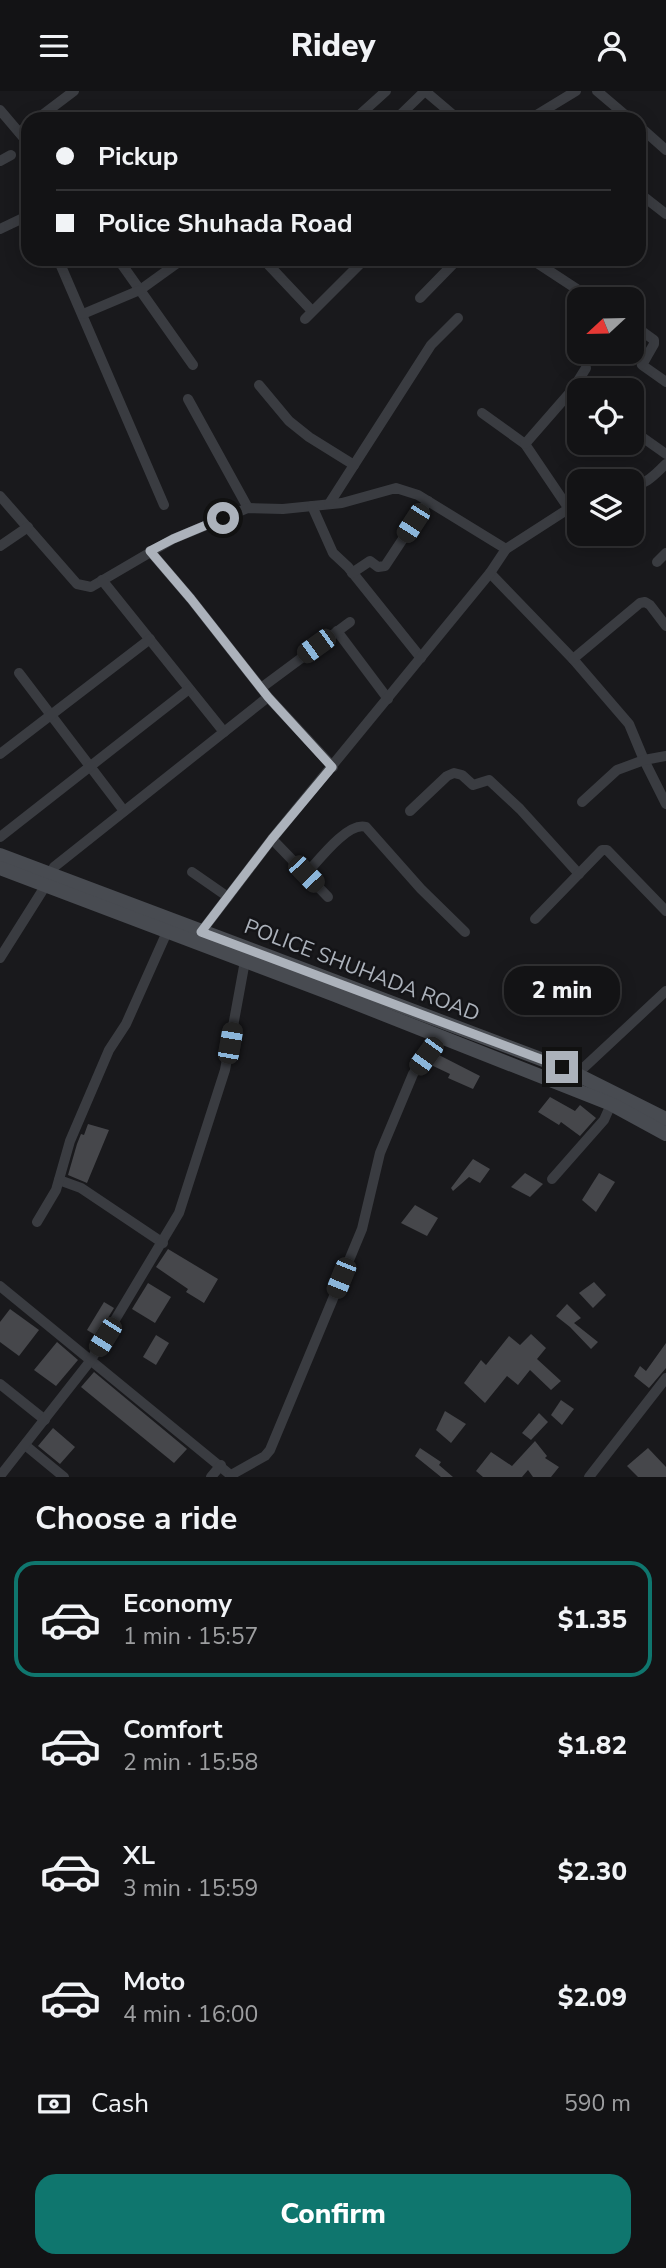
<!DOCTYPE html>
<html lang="en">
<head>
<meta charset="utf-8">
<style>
  body { margin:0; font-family:"Nunito Sans",sans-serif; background:#202022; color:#f1f3f6; height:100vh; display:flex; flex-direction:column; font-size:26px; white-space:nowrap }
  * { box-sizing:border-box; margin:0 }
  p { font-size:23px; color:#9d9ea0 }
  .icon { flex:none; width:38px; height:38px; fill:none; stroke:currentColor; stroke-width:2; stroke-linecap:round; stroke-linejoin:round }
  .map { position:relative; height:1386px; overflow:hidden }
  .sheet { display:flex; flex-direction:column; background:#131315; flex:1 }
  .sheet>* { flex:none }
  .hud { position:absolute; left:21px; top:21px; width:625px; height:154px; border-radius:21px; box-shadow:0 4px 18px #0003,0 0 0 2px #323234; display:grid; align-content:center; height:154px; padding:0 35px; background:#131315 }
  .needle { width:46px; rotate:248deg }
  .tools { position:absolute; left:567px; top:196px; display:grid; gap:14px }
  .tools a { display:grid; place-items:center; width:77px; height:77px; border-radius:14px; background:#131315; box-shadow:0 4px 18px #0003,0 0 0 2px #323234; font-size:35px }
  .end { position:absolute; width:32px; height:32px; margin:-16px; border:9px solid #acb2bb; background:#111; box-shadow:0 0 0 4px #111 }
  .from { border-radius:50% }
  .bubble { position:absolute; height:49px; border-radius:21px; background:#131315; box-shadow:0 4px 18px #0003,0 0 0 2px #323234; font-size:23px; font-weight:800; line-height:49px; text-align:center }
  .car { position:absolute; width:21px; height:42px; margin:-21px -10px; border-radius:9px; box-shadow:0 0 5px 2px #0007; background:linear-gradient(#222 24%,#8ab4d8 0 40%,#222 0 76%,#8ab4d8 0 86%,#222 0) }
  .hud b { display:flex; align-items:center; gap:24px; height:66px; font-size:26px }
  .hud b+b { border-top:2px solid #323234 }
  .hud i { width:18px; height:18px; background:#f1f3f6 }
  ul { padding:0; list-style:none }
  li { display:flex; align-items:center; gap:21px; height:116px; margin:0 14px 10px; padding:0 21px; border:4px solid transparent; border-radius:21px }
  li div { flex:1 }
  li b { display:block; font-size:26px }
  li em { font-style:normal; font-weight:800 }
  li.active { border-color:#0f766e }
  li>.icon { width:63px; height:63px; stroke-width:1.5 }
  h2 { padding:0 35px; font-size:32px; line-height:84px }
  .pay { display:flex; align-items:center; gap:18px; height:77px; padding:0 35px; font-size:26px }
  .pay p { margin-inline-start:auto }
  .primary-button { display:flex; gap:14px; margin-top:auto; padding:14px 35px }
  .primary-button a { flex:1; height:80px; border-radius:21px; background:#0f766e; color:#fff; font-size:28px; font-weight:800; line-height:80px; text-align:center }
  header { display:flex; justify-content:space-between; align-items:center; height:91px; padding:0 35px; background:#131315; font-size:32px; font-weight:800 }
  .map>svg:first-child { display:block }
</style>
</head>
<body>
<header><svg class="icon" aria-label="menu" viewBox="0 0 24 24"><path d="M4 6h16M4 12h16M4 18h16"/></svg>Ridey<svg class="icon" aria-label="person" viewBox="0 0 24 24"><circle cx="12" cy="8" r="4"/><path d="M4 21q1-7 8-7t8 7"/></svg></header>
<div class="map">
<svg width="666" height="1386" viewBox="0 0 666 1386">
  <rect width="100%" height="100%" fill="#19191c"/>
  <g fill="#46474b">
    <path d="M 437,963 L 480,985 L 473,998 L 448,987 L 450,983 L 429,973 Z"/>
    <path d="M 550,1006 L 575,1020 L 580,1014 L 596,1027 L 580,1045 L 561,1031 L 559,1034 L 538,1021 Z"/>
    <path d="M 88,1033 L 109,1039 L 87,1092 L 68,1084 L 77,1053 L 81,1043 L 84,1044 Z"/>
    <path d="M 473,1068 L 490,1078 L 480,1092 L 469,1086 L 453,1100 L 451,1097 Z"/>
    <path d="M 525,1082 L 543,1093 L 530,1106 L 511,1096 Z"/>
    <path d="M 599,1082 L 615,1091 L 596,1121 L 582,1109 Z"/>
    <path d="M 415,1114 L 438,1127 L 427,1145 L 401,1132 Z"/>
    <path d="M 168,1158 L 218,1188 L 204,1212 L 186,1201 L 188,1198 L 156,1176 Z"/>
    <path d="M 594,1191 L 606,1204 L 593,1217 L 579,1202 Z"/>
    <path d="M 148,1192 L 171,1206 L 155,1232 L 132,1218 Z"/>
    <path d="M 104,1211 L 114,1217 L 97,1245 L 87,1239 Z"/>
    <path d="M 567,1213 L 581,1227 L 574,1232 L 598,1251 L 591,1258 L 570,1236 L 556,1225 Z"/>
    <path d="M 10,1218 L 39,1239 L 19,1265 L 0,1251 L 0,1231 Z"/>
    <path d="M 531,1243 L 546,1257 L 537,1268 L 561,1290 L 551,1299 L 530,1279 L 518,1294 L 507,1285 L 485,1312 L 464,1292 L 481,1269 L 486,1274 L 509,1245 L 520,1254 Z"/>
    <path d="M 156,1244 L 169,1252 L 156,1274 L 143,1266 Z"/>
    <path d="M 57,1251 L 78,1269 L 56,1295 L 34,1279 Z"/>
    <path d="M 666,1252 L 666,1277 L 649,1297 L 634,1285 L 640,1275 L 646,1280 Z"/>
    <path d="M 94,1281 L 187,1358 L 174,1372 L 81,1296 Z"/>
    <path d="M 561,1309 L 574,1318 L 562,1334 L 551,1324 Z"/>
    <path d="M 445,1320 L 466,1333 L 451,1352 L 436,1339 Z"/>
    <path d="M 539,1322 L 548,1331 L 531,1349 L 522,1342 Z"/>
    <path d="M 53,1337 L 75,1356 L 60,1373 L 38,1355 Z"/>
    <path d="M 535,1350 L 547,1365 L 545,1367 L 559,1376 L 551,1386 L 533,1386 L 528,1379 L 522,1386 L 483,1386 L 476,1380 L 491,1361 L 512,1375 Z"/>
    <path d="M 420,1357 L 441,1371 L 439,1374 L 453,1386 L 441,1386 L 415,1365 Z"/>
    <path d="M 648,1357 L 666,1376 L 666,1386 L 638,1386 L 627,1375 Z"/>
  </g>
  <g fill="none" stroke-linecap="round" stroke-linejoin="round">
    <g stroke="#3a3c41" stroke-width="10">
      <path d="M 425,0 L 458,28"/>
      <path d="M 597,0 L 630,28"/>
      <path d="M 0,19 L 28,52"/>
      <path d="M 37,28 L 74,0"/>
      <path d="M 355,28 L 386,0"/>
      <path d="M 396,28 L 425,0"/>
      <path d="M 530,28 L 576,0"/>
      <path d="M 639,35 L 666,59"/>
      <path d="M 19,41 L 28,35"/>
      <path d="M 0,70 L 11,64"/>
      <path d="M 639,102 L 666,123"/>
      <path d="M 0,138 L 21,128 L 28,134"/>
      <path d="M 58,168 L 164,414"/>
      <path d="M 118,168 L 193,274"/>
      <path d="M 263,168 L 312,220"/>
      <path d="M 531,168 L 592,208"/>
      <path d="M 420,207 L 458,168"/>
      <path d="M 83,223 L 140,199 L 183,168"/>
      <path d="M 305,228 L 365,168"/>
      <path d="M 632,233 L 654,249 L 654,253 L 642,274 L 666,291"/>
      <path d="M 259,294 L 289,330 L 309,346 L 354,374"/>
      <path d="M 188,308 L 248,417"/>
      <path d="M 482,322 L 525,353 L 569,418"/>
      <path d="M 632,339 L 666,363"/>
      <path d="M 525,353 L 573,298 L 586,277"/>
      <path d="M 632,393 C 646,395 656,382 666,373"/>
      <path d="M 0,405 L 77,493 L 91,496 L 173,448 L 248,417 L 283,418 L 342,412 L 396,397 L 418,404 L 506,458"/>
      <path d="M 329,413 L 431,254 L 458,227"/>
      <path d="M 312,415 L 333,462 L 348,476 L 421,567"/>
      <path d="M 0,455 L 28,436"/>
      <path d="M 150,460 L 191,508 L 268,606 L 333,676"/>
      <path d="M 657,471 L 666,462"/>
      <path d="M 352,482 L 370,470 L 378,476 L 385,475 L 428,410"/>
      <path d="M 490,482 L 573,568 L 629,633 L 644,669 L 666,713"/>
      <path d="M 102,489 L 224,641"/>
      <path d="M 337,540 L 388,608"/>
      <path d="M 573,568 L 640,512 L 645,511 L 650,514 L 666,535"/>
      <path d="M 19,582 L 124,720"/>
      <path d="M 261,597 L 350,531"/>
      <path d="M 0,663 L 150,548"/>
      <path d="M 582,711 L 617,679 L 644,669 L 666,665"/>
      <path d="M 410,720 L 447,685 L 454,682 L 462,684 L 473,694 L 489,689 L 520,718 L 579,783"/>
      <path d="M 0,746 L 189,598"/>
      <path d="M 272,748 L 328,806"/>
      <path d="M 192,781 L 228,806"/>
      <path d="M 50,783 L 54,776 L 268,606"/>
      <path d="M 306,783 C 318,770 348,730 366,736 L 421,798 L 465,841"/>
      <path d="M 535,828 L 602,759 L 607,759 L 666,820"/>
      <path d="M 201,841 L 272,748 L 490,482 L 506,458 L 579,411"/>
      <path d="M 0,867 L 46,794"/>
      <path d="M 577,983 L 666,900"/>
      <path d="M 552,1088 L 604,1029 L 613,1009"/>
      <path d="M 59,1089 L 81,1097 L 163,1152"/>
      <path d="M 37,1131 L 56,1099 L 70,1050 L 109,959 L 126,933 L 167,841"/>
      <path d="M 0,1195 L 233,1386"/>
      <path d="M 0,1293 L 45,1329"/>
      <path d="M 25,1354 L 64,1386"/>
      <path d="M 231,1384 L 265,1365 L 270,1359 L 362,1138 L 380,1062 L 413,983 L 440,946"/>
      <path d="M 0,1385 L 91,1269 L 179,1122 L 225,979 L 245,870"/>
      <path d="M 211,1386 L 221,1374"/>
      <path d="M 589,1386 L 666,1287"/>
    </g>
    <g stroke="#484b51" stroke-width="14">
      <path d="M 0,764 L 562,976 L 666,1028"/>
      <path d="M 0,777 L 335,904 L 611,1013 L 666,1043"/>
    </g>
  </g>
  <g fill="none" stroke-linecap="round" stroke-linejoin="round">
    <path stroke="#acb2bb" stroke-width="9" d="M 223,427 L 173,448 L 150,460 L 191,508 L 268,606 L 332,676 L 272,748 L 201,841 L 562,976"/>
  </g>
  <g text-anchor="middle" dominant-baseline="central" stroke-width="5" stroke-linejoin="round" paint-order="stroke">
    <g font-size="21" fill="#acb2bb" stroke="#141417">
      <text transform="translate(362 879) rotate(21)">POLICE SHUHADA ROAD</text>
    </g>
  </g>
</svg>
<div class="tools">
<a><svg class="needle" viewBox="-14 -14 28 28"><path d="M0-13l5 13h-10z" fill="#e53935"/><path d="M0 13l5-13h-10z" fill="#9d9ea0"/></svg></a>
<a><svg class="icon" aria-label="locate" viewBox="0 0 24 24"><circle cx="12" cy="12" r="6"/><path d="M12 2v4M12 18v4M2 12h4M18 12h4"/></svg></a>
<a><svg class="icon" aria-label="layers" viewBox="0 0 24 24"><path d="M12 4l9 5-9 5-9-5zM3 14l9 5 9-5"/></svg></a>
</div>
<i class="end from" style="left:223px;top:427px"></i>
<i class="end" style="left:562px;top:976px"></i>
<div class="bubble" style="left:504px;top:875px;width:116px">2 min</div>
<i class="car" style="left:413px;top:432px;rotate:213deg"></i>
<i class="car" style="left:316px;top:555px;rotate:234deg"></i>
<i class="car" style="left:306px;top:783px;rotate:136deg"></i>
<i class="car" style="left:230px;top:952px;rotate:10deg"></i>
<i class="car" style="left:426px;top:965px;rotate:216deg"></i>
<i class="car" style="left:341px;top:1187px;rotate:202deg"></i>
<i class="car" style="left:105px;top:1246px;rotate:212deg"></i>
<div class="hud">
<b><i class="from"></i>Pickup</b>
<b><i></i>Police Shuhada Road</b>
</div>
</div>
<section class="sheet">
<h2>Choose a ride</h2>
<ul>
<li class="active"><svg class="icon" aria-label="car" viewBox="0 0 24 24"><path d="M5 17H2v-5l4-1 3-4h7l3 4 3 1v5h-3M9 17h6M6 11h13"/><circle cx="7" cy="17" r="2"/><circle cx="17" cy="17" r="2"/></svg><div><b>Economy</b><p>1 min · 15:57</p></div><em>$1.35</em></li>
<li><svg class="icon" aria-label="car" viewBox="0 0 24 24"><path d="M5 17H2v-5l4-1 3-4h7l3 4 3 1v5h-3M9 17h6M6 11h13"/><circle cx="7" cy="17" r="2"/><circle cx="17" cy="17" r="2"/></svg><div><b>Comfort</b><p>2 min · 15:58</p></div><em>$1.82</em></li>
<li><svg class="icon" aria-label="car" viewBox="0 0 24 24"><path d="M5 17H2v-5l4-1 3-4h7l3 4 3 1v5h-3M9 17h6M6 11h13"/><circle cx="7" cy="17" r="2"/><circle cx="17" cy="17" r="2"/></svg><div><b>XL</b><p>3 min · 15:59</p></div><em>$2.30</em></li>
<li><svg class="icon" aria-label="car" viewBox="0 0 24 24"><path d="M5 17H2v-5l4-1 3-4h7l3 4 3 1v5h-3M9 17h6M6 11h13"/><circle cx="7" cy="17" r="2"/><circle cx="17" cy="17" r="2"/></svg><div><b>Moto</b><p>4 min · 16:00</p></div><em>$2.09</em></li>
</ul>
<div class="pay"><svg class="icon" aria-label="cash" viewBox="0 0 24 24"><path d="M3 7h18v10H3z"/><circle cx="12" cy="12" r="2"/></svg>Cash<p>590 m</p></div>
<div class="primary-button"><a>Confirm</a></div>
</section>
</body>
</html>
